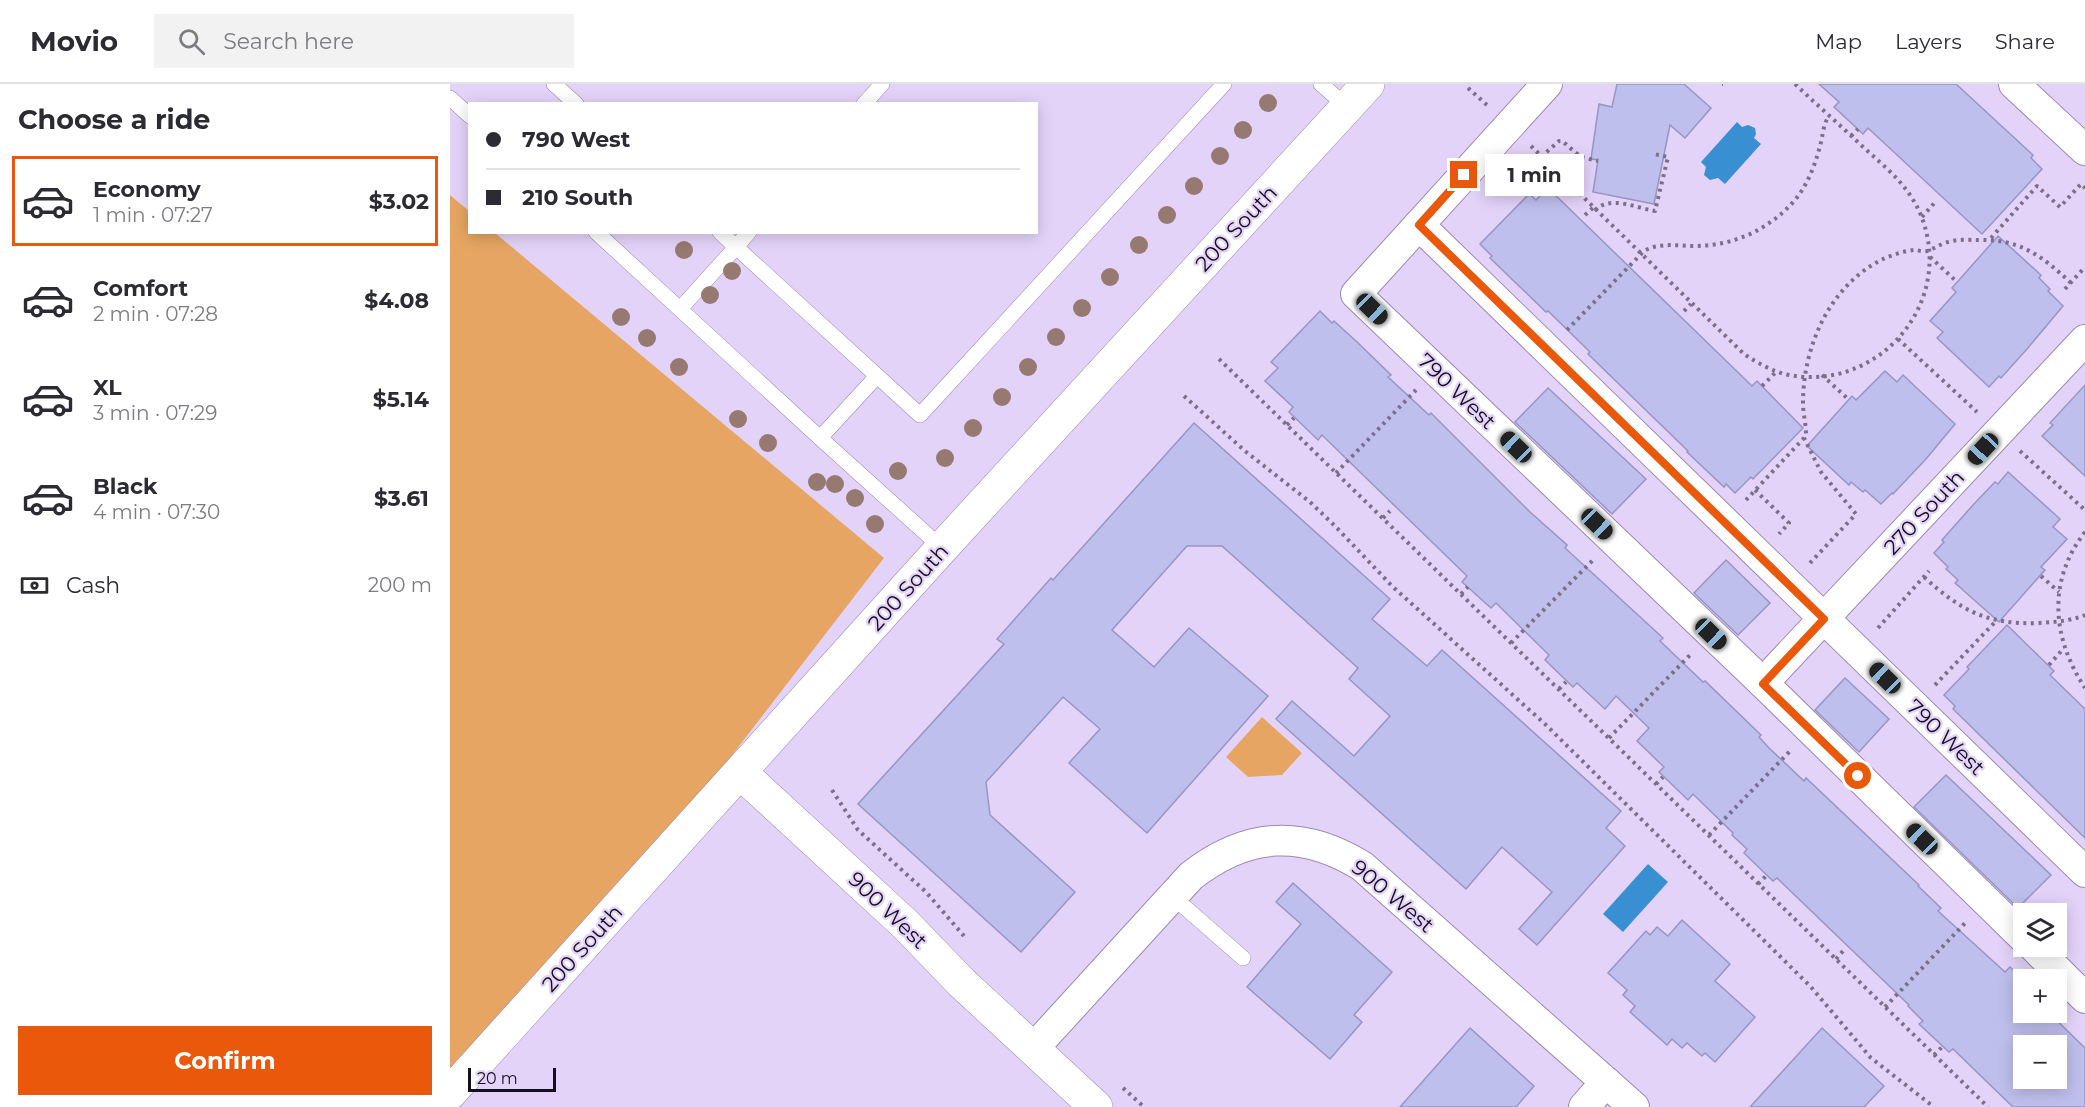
<!DOCTYPE html>
<html lang="en">
<head>
<meta charset="utf-8">
<style>
  body { margin:0; font-family:Montserrat,sans-serif; background:#f2f2f3; color:#2b2b33; height:100vh; display:flex; flex-direction:column; font-size:22px; white-space:nowrap }
  * { box-sizing:border-box; margin:0 }
  p { font-size:20px; color:#7c7c81 }
  .icon { flex:none; width:33px; height:33px; fill:none; stroke:currentColor; stroke-width:2; stroke-linecap:round; stroke-linejoin:round }
  .map { position:relative; flex:1; overflow:hidden }
  .sheet { display:flex; flex-direction:column; background:#fff; width:450px }
  .sheet>* { flex:none }
  .guide { position:absolute; left:18px; top:18px; width:570px; height:132px; border-radius:0px; box-shadow:0 3px 15px #0003; display:grid; align-content:center; height:132px; padding:0 18px; background:#fff }
  .fabs { position:absolute; left:1563px; top:819px; display:grid; gap:12px }
  .fabs a { display:grid; place-items:center; width:54px; height:54px; border-radius:0px; background:#fff; box-shadow:0 3px 15px #0003; font-size:30px }
  .scale { position:absolute; left:18px; bottom:15px; width:88px; box-sizing:border-box; padding-left:6px; border:3px solid #150e1e; border-top:0; font-size:16px; line-height:21px; white-space:nowrap; color:#150e1e; -webkit-text-stroke:4px #e4d3f9; paint-order:stroke }
  .end { position:absolute; width:27px; height:27px; margin:-14px; border:8px solid #ea580c; background:#fff; box-shadow:0 0 0 3px #fff }
  .from { border-radius:50% }
  .bubble { position:absolute; height:42px; border-radius:0px; background:#fff; box-shadow:0 3px 15px #0003; font-size:20px; font-weight:700; line-height:42px; text-align:center }
  .car { position:absolute; width:18px; height:36px; margin:-18px -9px; border-radius:8px; box-shadow:0 0 4px 2px #0007; background:linear-gradient(#222 24%,#8ab4d8 0 40%,#222 0 76%,#8ab4d8 0 86%,#222 0) }
  .guide b { display:flex; align-items:center; gap:21px; height:57px; font-size:22px }
  .guide b+b { border-top:2px solid #e1e1e2 }
  .guide i { width:15px; height:15px; background:#2b2b33 }
  ul { padding:0; list-style:none }
  li { display:flex; align-items:center; gap:18px; height:90px; margin:0 12px 9px; padding:0 6px; border:3px solid transparent; border-radius:0px }
  li div { flex:1 }
  li b { display:block; font-size:22px }
  li em { font-style:normal; font-weight:700 }
  li.on { border-color:#ea580c }
  li>.icon { width:54px; height:54px; stroke-width:1.5 }
  h2 { padding:0 18px; font-size:27px; line-height:72px }
  .pay { display:flex; align-items:center; gap:15px; height:66px; padding:0 18px; font-size:22px }
  .pay p { margin-inline-start:auto }
  .button { display:flex; gap:12px; margin-top:auto; padding:12px 18px }
  .button a { flex:1; height:69px; border-radius:0px; background:#ea580c; color:#fff; font-size:24px; font-weight:700; line-height:69px; text-align:center }
  header { display:flex; align-items:center; gap:36px; box-sizing:border-box; height:84px; padding:0 30px; background:#fff; border-bottom:2px solid #e1e1e2 }
  header strong { font-size:28px }
  nav { display:flex; gap:33px; margin-inline-start:auto; font-size:21px }
  .search { width:420px; height:54px; background:#f2f2f3; display:flex; align-items:center; gap:15px; box-sizing:border-box; padding:0 21px; border-radius:0px; color:#7c7c81; font-size:22px }
  main { display:flex; flex:1; min-height:0 }
  .map>svg:first-child { display:block }
</style>
</head>
<body>
<header>
<strong>Movio</strong>
<div class="search"><svg class="icon" aria-label="search" viewBox="0 0 24 24"><circle cx="10" cy="10" r="6"/><path d="M15 15l6 6"/></svg>Search here</div>
<nav><a>Map</a><a>Layers</a><a>Share</a></nav>
</header>
<main>
<section class="sheet">
<h2>Choose a ride</h2>
<ul>
<li class="on"><svg class="icon" aria-label="car" viewBox="0 0 24 24"><path d="M5 17H2v-5l4-1 3-4h7l3 4 3 1v5h-3M9 17h6M6 11h13"/><circle cx="7" cy="17" r="2"/><circle cx="17" cy="17" r="2"/></svg><div><b>Economy</b><p>1 min · 07:27</p></div><em>$3.02</em></li>
<li><svg class="icon" aria-label="car" viewBox="0 0 24 24"><path d="M5 17H2v-5l4-1 3-4h7l3 4 3 1v5h-3M9 17h6M6 11h13"/><circle cx="7" cy="17" r="2"/><circle cx="17" cy="17" r="2"/></svg><div><b>Comfort</b><p>2 min · 07:28</p></div><em>$4.08</em></li>
<li><svg class="icon" aria-label="car" viewBox="0 0 24 24"><path d="M5 17H2v-5l4-1 3-4h7l3 4 3 1v5h-3M9 17h6M6 11h13"/><circle cx="7" cy="17" r="2"/><circle cx="17" cy="17" r="2"/></svg><div><b>XL</b><p>3 min · 07:29</p></div><em>$5.14</em></li>
<li><svg class="icon" aria-label="car" viewBox="0 0 24 24"><path d="M5 17H2v-5l4-1 3-4h7l3 4 3 1v5h-3M9 17h6M6 11h13"/><circle cx="7" cy="17" r="2"/><circle cx="17" cy="17" r="2"/></svg><div><b>Black</b><p>4 min · 07:30</p></div><em>$3.61</em></li>
</ul>
<div class="pay"><svg class="icon" aria-label="cash" viewBox="0 0 24 24"><path d="M3 7h18v10H3z"/><circle cx="12" cy="12" r="2"/></svg>Cash<p>200 m</p></div>
<div class="button"><a>Confirm</a></div>
</section>
<div class="map">
<svg width="1635" height="1023" viewBox="0 0 1635 1023">
  <rect width="100%" height="100%" fill="#e4d3f9"/>
  <g fill="#e6a563">
    <path d="M 0,111 L 19,127 L 20,148 L 45,149 L 434,474 L 242,723 L 0,985 Z"/>
    <path d="M 812,633 L 852,669 L 832,691 L 798,693 L 776,673 Z"/>
  </g>
  <g fill="#388fd2">
    <path d="M 1287,38 L 1292,43 L 1298,41 L 1305,44 L 1306,50 L 1304,54 L 1311,60 L 1275,100 L 1268,94 L 1260,96 L 1254,91 L 1256,83 L 1251,78 Z"/>
    <path d="M 1198,780 L 1218,798 L 1173,848 L 1153,830 Z"/>
  </g>
  <g fill="#bfbfed" stroke="#9695c4" stroke-width="1.5" fill-rule="evenodd">
    <path d="M 1167,0 L 1234,0 L 1261,24 L 1235,54 L 1220,41 L 1204,120 L 1143,108 L 1148,76 L 1141,75 L 1149,20 L 1162,23 Z"/>
    <path d="M 1369,0 L 1506,0 L 1583,71 L 1581,74 L 1592,85 L 1532,150 L 1418,44 L 1413,50 L 1384,23 L 1389,18 Z"/>
    <path d="M 1098,104 L 1302,302 L 1307,297 L 1353,344 L 1303,395 L 1301,393 L 1285,409 L 1276,400 L 1274,403 L 1237,368 L 1238,367 L 1138,270 L 1140,268 L 1098,227 L 1096,228 L 1040,174 L 1042,172 L 1030,160 L 1079,110 L 1086,116 Z"/>
    <path d="M 1548,152 L 1591,191 L 1589,194 L 1600,205 L 1598,207 L 1613,222 L 1577,265 L 1551,294 L 1549,292 L 1539,303 L 1487,254 L 1493,248 L 1480,237 L 1506,208 L 1502,204 Z"/>
    <path d="M 870,227 L 882,239 L 884,237 L 907,258 L 941,291 L 938,293 L 979,331 L 981,329 L 1080,428 L 1117,461 L 1115,464 L 1213,554 L 1210,557 L 1253,598 L 1255,597 L 1311,651 L 1309,653 L 1319,664 L 1354,697 L 1356,694 L 1469,801 L 1468,802 L 1491,824 L 1488,827 L 1555,888 L 1560,883 L 1574,896 L 1574,928 L 1598,928 L 1635,964 L 1635,1023 L 1563,1023 L 1503,965 L 1499,968 L 1469,940 L 1473,937 L 1458,922 L 1459,921 L 1327,794 L 1323,797 L 1294,769 L 1297,765 L 1282,751 L 1283,749 L 1243,710 L 1238,716 L 1209,688 L 1214,683 L 1187,657 L 1199,644 L 1166,612 L 1155,625 L 1127,599 L 1123,603 L 1095,576 L 1099,571 L 1046,519 L 1041,524 L 1012,498 L 1017,492 L 912,390 L 872,351 L 868,356 L 839,328 L 843,323 L 815,297 L 828,284 L 821,278 ZM 1574,962 L 1606,962 L 1606,994 L 1574,994 Z"/>
    <path d="M 1435,287 L 1447,298 L 1453,291 L 1505,340 L 1476,375 L 1443,410 L 1442,409 L 1431,420 L 1415,406 L 1413,408 L 1401,398 L 1399,401 L 1357,362 L 1402,312 L 1406,316 Z"/>
    <path d="M 1635,301 L 1635,392 L 1592,352 L 1603,341 L 1600,339 Z"/>
    <path d="M 1098,304 L 1196,395 L 1162,430 L 1065,338 Z"/>
    <path d="M 744,339 L 940,515 L 922,535 L 977,582 L 992,566 L 1171,727 L 1156,744 L 1175,762 L 1087,861 L 1069,845 L 1102,808 L 1052,763 L 1016,805 L 826,635 L 842,617 L 904,672 L 940,632 L 899,595 L 908,584 L 772,462 L 737,462 L 662,546 L 704,583 L 739,544 L 818,612 L 697,749 L 619,679 L 650,645 L 613,613 L 536,698 L 540,731 L 625,808 L 571,868 L 408,720 L 554,560 L 547,555 L 601,494 L 603,496 Z"/>
    <path d="M 1558,388 L 1610,435 L 1603,443 L 1617,455 L 1591,483 L 1595,486 L 1549,538 L 1505,499 L 1508,496 L 1496,485 L 1498,483 L 1484,469 L 1494,458 L 1492,456 L 1523,421 L 1545,398 L 1548,400 Z"/>
    <path d="M 1276,476 L 1320,519 L 1288,551 L 1244,509 Z"/>
    <path d="M 1557,541 L 1604,587 L 1600,591 L 1635,625 L 1635,754 L 1503,625 L 1505,622 L 1494,611 L 1519,585 L 1517,583 Z"/>
    <path d="M 1395,594 L 1439,635 L 1409,668 L 1365,626 Z"/>
    <path d="M 1496,691 L 1601,791 L 1568,824 L 1464,723 Z"/>
    <path d="M 843,799 L 942,888 L 904,931 L 912,938 L 880,975 L 797,903 L 851,840 L 826,818 Z"/>
    <path d="M 1232,836 L 1280,880 L 1265,897 L 1305,933 L 1265,978 L 1255,969 L 1252,972 L 1237,959 L 1232,964 L 1222,955 L 1217,961 L 1180,928 L 1185,922 L 1173,911 L 1177,906 L 1158,889 L 1196,847 L 1200,851 L 1207,843 L 1218,852 Z"/>
    <path d="M 1020,944 L 1084,1002 L 1066,1023 L 950,1023 Z"/>
    <path d="M 1372,944 L 1434,1002 L 1414,1023 L 1300,1023 Z"/>
  </g>
  <g fill="none" stroke-linecap="round" stroke-linejoin="round">
    <defs>
      <g id="service">
        <path d="M 104,0 L 126,20"/>
        <path d="M 871,0 L 897,23"/>
        <path d="M 0,14 L 20,32"/>
        <path d="M 414,20 L 432,0"/>
        <path d="M 146,148 L 370,354 L 492,464"/>
        <path d="M 270,148 L 286,163 L 299,148"/>
        <path d="M 230,225 L 286,163 L 470,331 L 774,0"/>
        <path d="M 370,354 L 427,292"/>
        <path d="M 723,813 L 793,874"/>
      </g>
      <g id="minor">
        <path d="M 1097,0 L 906,210 L 1313,599 L 1574,854"/>
        <path d="M 1564,0 L 1635,66"/>
        <path d="M 969,141 L 1635,788"/>
        <path d="M 1313,599 L 1635,256"/>
        <path d="M 1583,862 L 1635,914"/>
        <path d="M 583,965 L 741,792 C 797,748 852,745 912,782 L 1184,1023"/>
        <path d="M 1134,1023 L 1156,998"/>
      </g>
      <g id="tertiary">
        <path d="M 291,689 L 455,840 L 512,899 L 646,1023"/>
        <path d="M 0,1009 L 492,464 L 918,0"/>
      </g>
    </defs>
    <use href="#service" stroke="#9d88b5" stroke-width="16"/>
    <use href="#minor" stroke="#9d88b5" stroke-width="32"/>
    <use href="#tertiary" stroke="#9d88b5" stroke-width="34"/>
    <g stroke="#7b6f8a" stroke-width="4" stroke-dasharray="3 4.5" stroke-linecap="butt">
      <path d="M 1272,0 L 1273,0"/>
      <path d="M 1018,4 L 1038,22"/>
      <path d="M 1401,52 L 1408,45"/>
      <path d="M 1081,62 L 1294,270 C 1306,278 1320,286 1334,290 C 1425,311 1505,222 1472,134 C 1460,102 1436,84 1412,62 C 1390,41 1367,21 1345,0"/>
      <path d="M 1091,73 L 1109,57 L 1112,57 L 1131,73 L 1148,77"/>
      <path d="M 1145,126 C 1161,111 1186,124 1205,127 L 1218,73 L 1204,70"/>
      <path d="M 1135,131 L 1143,124"/>
      <path d="M 1472,133 L 1486,117"/>
      <path d="M 1541,154 L 1587,102 L 1610,123 L 1631,100 L 1635,104"/>
      <path d="M 1480,173 L 1506,197"/>
      <path d="M 1615,205 L 1635,183"/>
      <path d="M 1234,227 L 1241,220"/>
      <path d="M 1117,246 L 1194,167 C 1210,158 1227,162 1244,162 C 1283,162 1319,146 1345,116 C 1358,100 1365,81 1370,62 C 1373,52 1373,40 1379,32"/>
      <path d="M 1448,255 L 1527,328"/>
      <path d="M 769,275 L 1538,1023"/>
      <path d="M 1372,291 L 1398,315"/>
      <path d="M 1312,302 L 1327,287"/>
      <path d="M 734,312 L 795,367 L 860,418 L 885,442 L 942,502 L 1095,640 L 1361,903 L 1421,974 L 1484,1023"/>
      <path d="M 837,341 L 844,334"/>
      <path d="M 1570,367 L 1635,426"/>
      <path d="M 886,389 L 966,306"/>
      <path d="M 1305,406 L 1339,439 L 1329,450"/>
      <path d="M 1296,416 L 1354,354"/>
      <path d="M 933,434 L 940,427"/>
      <path d="M 1635,448 C 1597,497 1602,554 1635,604"/>
      <path d="M 1360,479 L 1406,430 L 1371,388 L 1354,354 L 1356,350 C 1356,340 1353,329 1353,319 C 1353,262 1380,201 1433,175 C 1442,171 1454,167 1464,166 C 1468,166 1473,168 1477,167 C 1484,165 1490,160 1498,158 C 1508,155 1519,156 1529,156 C 1570,155 1592,172 1621,199"/>
      <path d="M 1591,492 L 1609,508"/>
      <path d="M 1474,493 C 1511,527 1538,541 1589,539 C 1605,538 1620,537 1635,531"/>
      <path d="M 1011,510 L 1018,503"/>
      <path d="M 1428,544 L 1479,487"/>
      <path d="M 1061,559 L 1144,475"/>
      <path d="M 1599,581 L 1613,565"/>
      <path d="M 1485,601 L 1546,537"/>
      <path d="M 1109,605 L 1116,598"/>
      <path d="M 1159,654 L 1242,569"/>
      <path d="M 1206,700 L 1213,693"/>
      <path d="M 382,706 L 408,746 L 476,808 L 514,852"/>
      <path d="M 1259,751 L 1341,666"/>
      <path d="M 1308,800 L 1316,792"/>
      <path d="M 1386,875 L 1393,867"/>
      <path d="M 1435,923 L 1517,837"/>
      <path d="M 1484,971 L 1492,963"/>
      <path d="M 673,1004 L 694,1023"/>
    </g>
    <use href="#service" stroke="#fff" stroke-width="15"/>
    <use href="#minor" stroke="#fff" stroke-width="30"/>
    <use href="#tertiary" stroke="#fff" stroke-width="33"/>
  </g>
  <g fill="#967a72">
    <circle cx="818" cy="19" r="9"/>
    <circle cx="793" cy="46" r="9"/>
    <circle cx="770" cy="72" r="9"/>
    <circle cx="744" cy="102" r="9"/>
    <circle cx="717" cy="131" r="9"/>
    <circle cx="689" cy="161" r="9"/>
    <circle cx="234" cy="166" r="9"/>
    <circle cx="282" cy="187" r="9"/>
    <circle cx="660" cy="193" r="9"/>
    <circle cx="260" cy="211" r="9"/>
    <circle cx="632" cy="224" r="9"/>
    <circle cx="171" cy="233" r="9"/>
    <circle cx="606" cy="253" r="9"/>
    <circle cx="197" cy="254" r="9"/>
    <circle cx="229" cy="283" r="9"/>
    <circle cx="578" cy="283" r="9"/>
    <circle cx="552" cy="313" r="9"/>
    <circle cx="288" cy="335" r="9"/>
    <circle cx="523" cy="344" r="9"/>
    <circle cx="318" cy="359" r="9"/>
    <circle cx="495" cy="374" r="9"/>
    <circle cx="448" cy="387" r="9"/>
    <circle cx="367" cy="398" r="9"/>
    <circle cx="385" cy="400" r="9"/>
    <circle cx="405" cy="414" r="9"/>
    <circle cx="425" cy="440" r="9"/>
  </g>
  <g fill="none" stroke-linecap="round" stroke-linejoin="round">
    <path stroke="#ea580c" stroke-width="8" d="M 1014,91 L 969,141 L 1374,535 L 1313,600 L 1408,692"/>
  </g>
  <g text-anchor="middle" dominant-baseline="central" stroke-width="4.5" stroke-linejoin="round" paint-order="stroke">
    <g font-size="21" fill="#150e1e" stroke="#e4d3f9">
      <text transform="translate(786 144) rotate(-47)">200 South</text>
      <text transform="translate(1007 307) rotate(44)">790 West</text>
      <text transform="translate(1474 428) rotate(-47)">270 South</text>
      <text transform="translate(458 503) rotate(-48)">200 South</text>
      <text transform="translate(1496 653) rotate(44)">790 West</text>
      <text transform="translate(943 812) rotate(40)">900 West</text>
      <text transform="translate(438 826) rotate(44)">900 West</text>
      <text transform="translate(132 864) rotate(-48)">200 South</text>
    </g>
  </g>
</svg>
<div class="fabs">
<a><svg class="icon" aria-label="layers" viewBox="0 0 24 24"><path d="M12 4l9 5-9 5-9-5zM3 14l9 5 9-5"/></svg></a>
<a>+</a>
<a>−</a>
</div>
<div class="scale">20 m</div>
<i class="end from" style="left:1408px;top:692px"></i>
<i class="end" style="left:1014px;top:91px"></i>
<div class="bubble" style="left:1035px;top:70px;width:99px">1 min</div>
<i class="car" style="left:922px;top:225px;rotate:134deg"></i>
<i class="car" style="left:1066px;top:363px;rotate:314deg"></i>
<i class="car" style="left:1533px;top:365px;rotate:223deg"></i>
<i class="car" style="left:1147px;top:440px;rotate:134deg"></i>
<i class="car" style="left:1261px;top:550px;rotate:134deg"></i>
<i class="car" style="left:1435px;top:594px;rotate:314deg"></i>
<i class="car" style="left:1472px;top:755px;rotate:314deg"></i>
<div class="guide">
<b><i class="from"></i>790 West</b>
<b><i></i>210 South</b>
</div>
</div>
</main>
</body>
</html>
